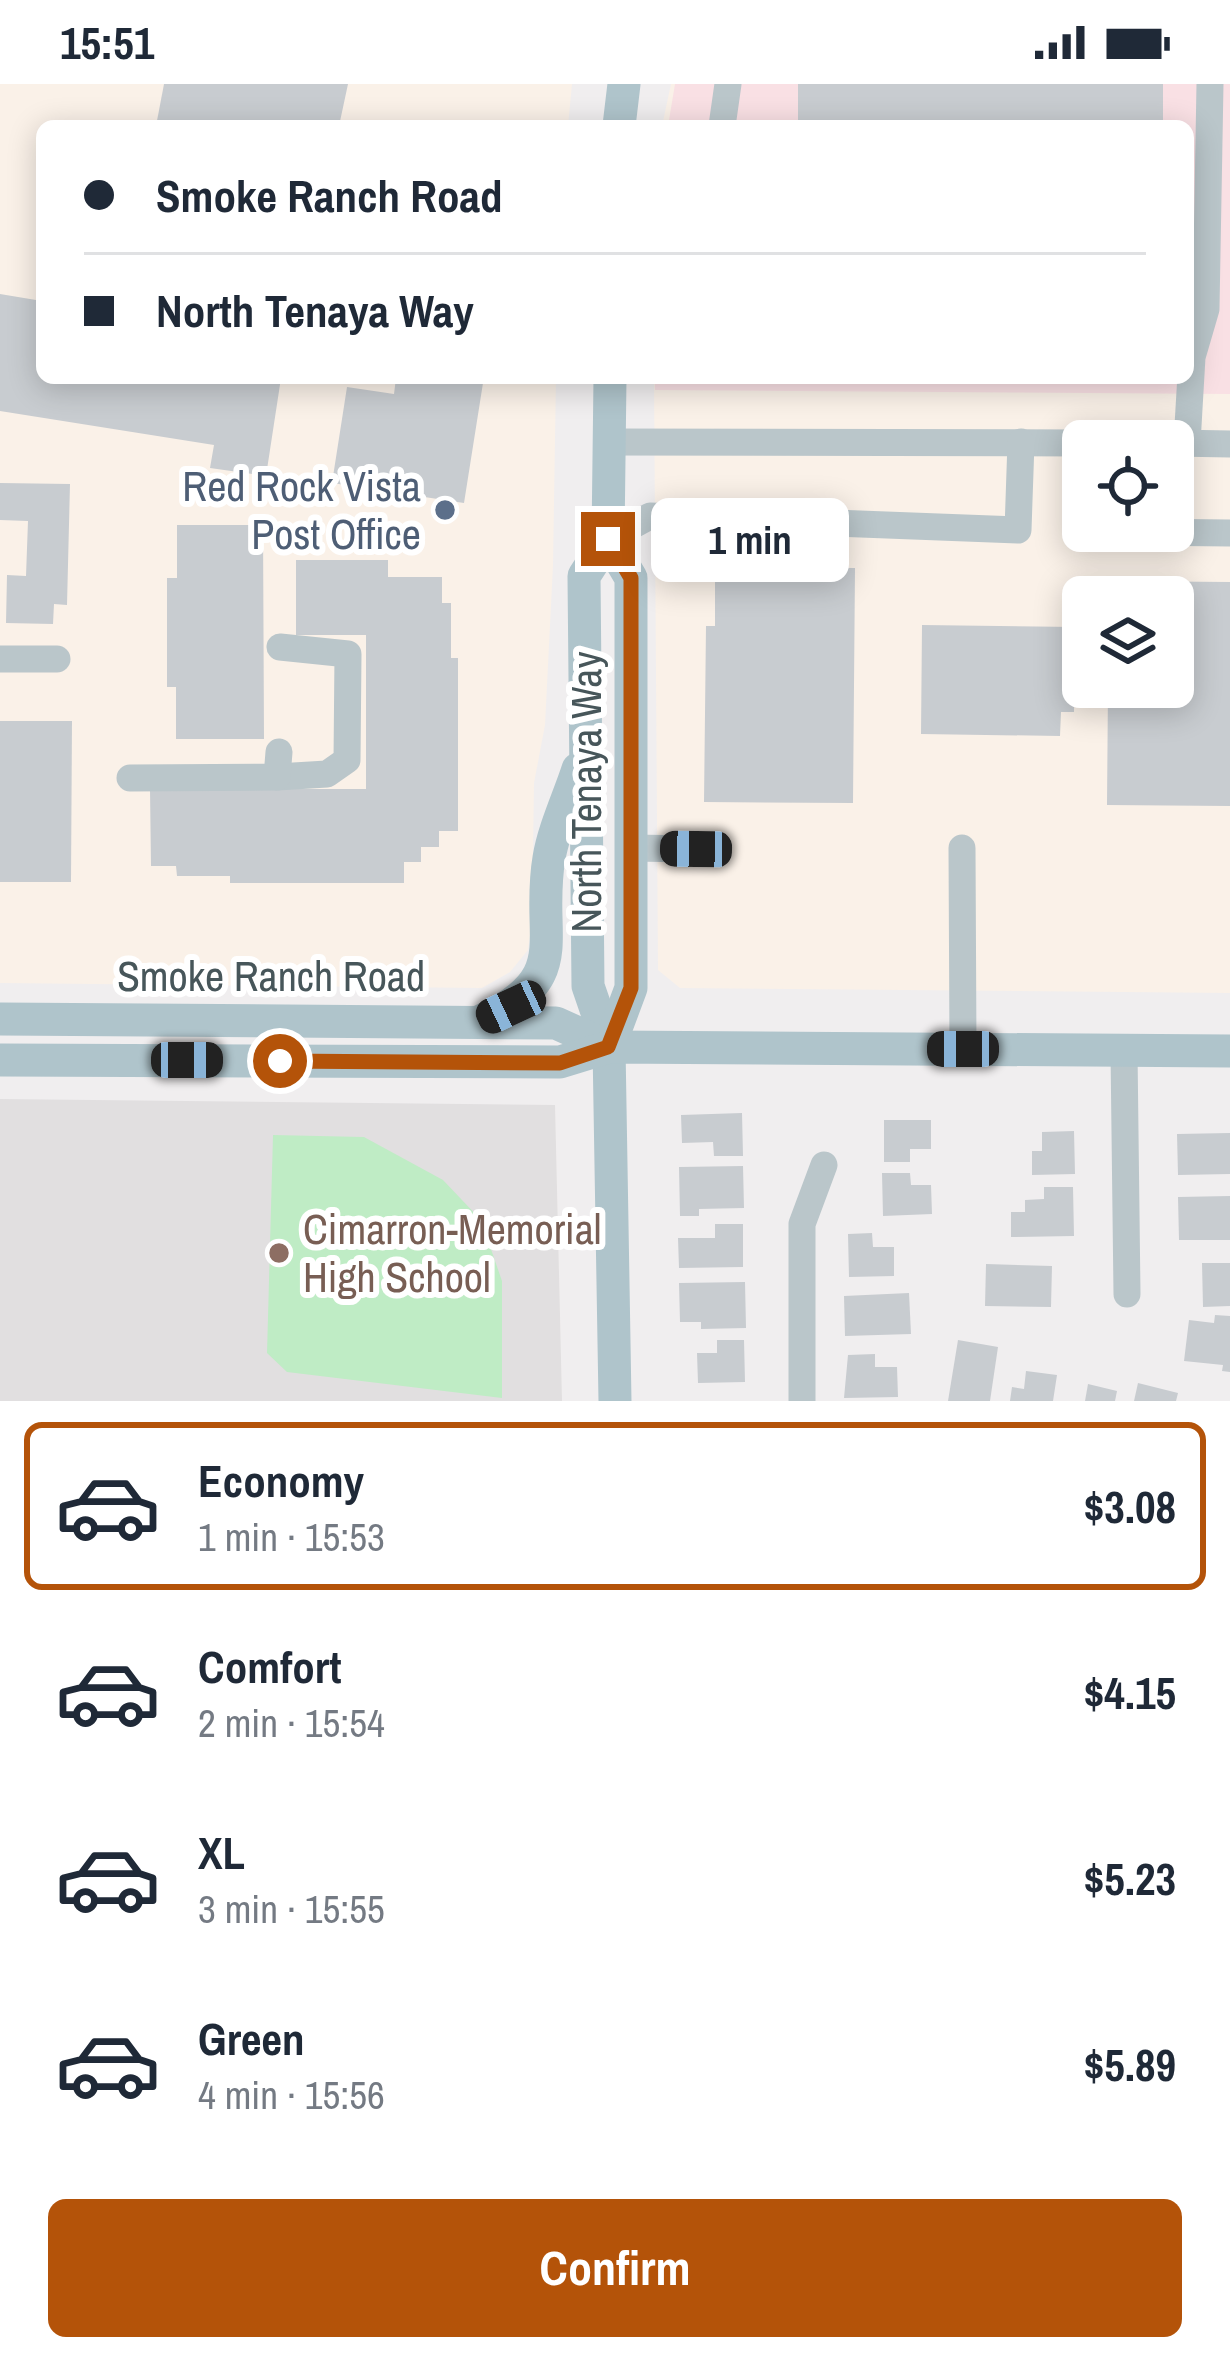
<!DOCTYPE html>
<html lang="en">
<head>
<meta charset="utf-8">
<style>
  body { margin:0; font-family:"Archivo Narrow",sans-serif; background:#f2f2f3; color:#1f2937; height:100vh; display:flex; flex-direction:column; font-size:45px; white-space:nowrap }
  * { box-sizing:border-box; margin:0 }
  p { font-size:39px; color:#747a83 }
  .icon { flex:none; width:66px; height:66px; fill:none; stroke:currentColor; stroke-width:2; stroke-linecap:round; stroke-linejoin:round }
  .map { position:relative; height:1317px; overflow:hidden }
  .drawer { display:flex; flex-direction:column; background:#fff; flex:1 }
  .drawer>* { flex:none }
  .top-card { position:absolute; left:36px; top:36px; width:1158px; height:264px; border-radius:18px; box-shadow:0 6px 30px #0003; display:grid; align-content:center; height:264px; padding:0 48px; background:#fff }
  .buttons { position:absolute; left:1062px; top:336px; display:grid; gap:24px }
  .buttons a { display:grid; place-items:center; width:132px; height:132px; border-radius:18px; background:#fff; box-shadow:0 6px 30px #0003; font-size:60px }
  .end { position:absolute; width:54px; height:54px; margin:-27px; border:15px solid #b45309; background:#fff; box-shadow:0 0 0 6px #fff }
  .from { border-radius:50% }
  .bubble { position:absolute; height:84px; border-radius:18px; background:#fff; box-shadow:0 6px 30px #0003; font-size:39px; font-weight:800; line-height:84px; text-align:center }
  .car { position:absolute; width:36px; height:72px; margin:-36px -18px; border-radius:15px; box-shadow:0 0 9px 3px #0007; background:linear-gradient(#222 24%,#8ab4d8 0 40%,#222 0 76%,#8ab4d8 0 86%,#222 0) }
  .top-card b { display:flex; align-items:center; gap:42px; height:114px; font-size:45px }
  .top-card b+b { border-top:3px solid #e0e1e3 }
  .top-card i { width:30px; height:30px; background:#1f2937 }
  ul { padding:21px 0 0; list-style:none }
  li { display:flex; align-items:center; gap:36px; height:168px; margin:0 24px 18px; padding:0 24px; border:6px solid transparent; border-radius:18px }
  li div { flex:1 }
  li b { display:block; font-size:45px }
  li em { font-style:normal; font-weight:800 }
  li.selected { border-color:#b45309 }
  li>.icon { width:108px; height:108px; stroke-width:1.5 }
  .cta { display:flex; gap:24px; margin-top:auto; padding:24px 48px }
  .cta a { flex:1; height:138px; border-radius:18px; background:#b45309; color:#fff; font-size:48px; font-weight:800; line-height:138px; text-align:center }
  .status { display:flex; justify-content:space-between; align-items:center; height:84px; padding:0 60px; background:#fff; direction:ltr }
  .status svg { height:33px; fill:currentColor }
  .map>svg:first-child { display:block }
</style>
</head>
<body>
<div class="status"><b>15:51</b><svg viewBox="0 0 49 12"><path d="M0 12V9h3v3zM5 12V6h3v6zM10 12V3h3v9zM15 12V0h3v12zM26 1h20v11H26zM47 4h2v5h-2z"/></svg></div>
<div class="map">
<svg width="1230" height="1317" viewBox="0 0 1230 1317">
  <rect width="100%" height="100%" fill="#f0eeef"/>
  <g fill="#faf1e8" fill-rule="evenodd">
    <path d="M 0,0 L 572,0 L 568,42 L 42,42 L 42,294 L 556,294 L 553,481 L 545,641 L 534,699 L 532,837 L 528,866 L 510,888 L 482,904 L 0,899 Z"/>
    <path d="M 671,0 L 1230,0 L 1230,909 L 680,904 L 658,886 L 654,294 L 1188,294 L 1188,42 L 662,42 ZM 1083,357 L 1173,357 L 1173,447 L 1083,447 ZM 1083,513 L 1173,513 L 1173,603 L 1083,603 Z"/>
  </g>
  <path fill="#e1dfe0" d="M 0,1015 L 555,1021 L 562,1317 L 0,1317 Z"/>
  <path fill="#f9e0e4" d="M 675,0 L 1230,0 L 1230,310 L 655,306 L 655,294 L 1188,294 L 1188,42 L 668,42 Z"/>
  <path fill="#bfecc5" d="M 273,1051 L 364,1053 L 443,1096 L 481,1136 L 502,1197 L 502,1314 L 287,1288 L 267,1269 Z"/>
  <g fill="#c8ccd0">
    <path d="M 164,0 L 348,0 L 339,42 L 156,42 Z"/>
    <rect x="798" y="0" width="365" height="42"/>
    <path d="M 0,210 L 42,217 L 42,294 L 281,294 L 266,392 L 210,384 L 214,361 L 0,327 Z"/>
    <path d="M 396,294 L 483,299 L 464,419 L 332,399 L 347,303 L 394,310 Z"/>
    <path d="M 0,399 L 70,400 L 67,521 L 54,520 L 53,540 L 6,539 L 7,491 L 26,492 L 28,437 L 0,436 Z"/>
    <path d="M 177,441 L 263,441 L 264,655 L 176,655 L 176,603 L 167,603 L 167,494 L 177,494 Z"/>
    <path d="M 296,476 L 388,476 L 388,493 L 442,493 L 442,519 L 451,519 L 451,574 L 458,574 L 458,747 L 439,747 L 439,763 L 421,763 L 421,778 L 404,778 L 404,799 L 230,799 L 230,792 L 177,792 L 176,782 L 151,782 L 150,705 L 366,705 L 366,551 L 296,551 Z"/>
    <path d="M 715,483 L 855,484 L 853,719 L 704,718 L 706,542 L 715,542 Z"/>
    <path d="M 1110,497 L 1230,498 L 1230,722 L 1107,721 L 1108,603 L 1173,603 L 1173,513 L 1109,513 Z"/>
    <path d="M 922,541 L 1075,543 L 1074,628 L 1061,628 L 1060,652 L 921,650 Z"/>
    <path d="M 0,637 L 72,637 L 71,798 L 0,798 Z"/>
    <path d="M 742,1029 L 743,1072 L 714,1072 L 713,1058 L 682,1059 L 681,1031 Z"/>
    <path d="M 884,1036 L 931,1036 L 931,1065 L 910,1065 L 910,1078 L 884,1078 Z"/>
    <path d="M 1074,1047 L 1075,1090 L 1032,1091 L 1032,1067 L 1042,1067 L 1042,1048 Z"/>
    <path d="M 1230,1049 L 1230,1090 L 1178,1091 L 1177,1050 Z"/>
    <path d="M 743,1082 L 744,1124 L 699,1125 L 699,1132 L 680,1132 L 679,1083 Z"/>
    <path d="M 882,1089 L 910,1089 L 911,1101 L 931,1101 L 932,1130 L 883,1132 Z"/>
    <path d="M 1044,1103 L 1073,1103 L 1074,1152 L 1011,1153 L 1011,1128 L 1025,1128 L 1025,1116 L 1044,1115 Z"/>
    <path d="M 1230,1112 L 1230,1156 L 1179,1156 L 1178,1113 Z"/>
    <path d="M 715,1140 L 743,1140 L 743,1183 L 679,1184 L 678,1154 L 715,1154 Z"/>
    <path d="M 872,1149 L 873,1163 L 894,1163 L 894,1192 L 849,1193 L 848,1150 Z"/>
    <path d="M 1202,1179 L 1230,1179 L 1230,1222 L 1203,1223 Z"/>
    <path d="M 986,1180 L 1052,1182 L 1051,1223 L 985,1222 Z"/>
    <path d="M 745,1198 L 746,1244 L 701,1245 L 701,1238 L 680,1238 L 679,1199 Z"/>
    <path d="M 909,1209 L 911,1250 L 845,1252 L 844,1212 Z"/>
    <path d="M 1215,1231 L 1230,1232 L 1230,1288 L 1222,1287 L 1223,1281 L 1184,1277 L 1189,1236 L 1214,1239 Z"/>
    <path d="M 717,1256 L 744,1256 L 745,1298 L 698,1299 L 697,1269 L 717,1269 Z"/>
    <path d="M 958,1256 L 998,1263 L 990,1317 L 948,1317 Z"/>
    <path d="M 875,1270 L 875,1283 L 897,1283 L 898,1313 L 844,1314 L 848,1271 Z"/>
    <path d="M 1026,1287 L 1057,1291 L 1053,1317 L 1010,1317 L 1012,1303 L 1024,1305 Z"/>
    <path d="M 1138,1299 L 1178,1309 L 1176,1317 L 1134,1317 Z"/>
    <path d="M 1088,1300 L 1117,1307 L 1115,1317 L 1085,1317 Z"/>
  </g>
  <g fill="none" stroke-linecap="round" stroke-linejoin="round">
    <g stroke="#bac6ca" stroke-width="27">
      <path d="M 722,42 L 728,0"/>
      <path d="M 609,358 L 1083,359"/>
      <path d="M 1174,359 L 1230,360"/>
      <path d="M 1187,359 L 1192,273 L 1206,225 L 1210,0"/>
      <path d="M 1137,448 L 1230,449"/>
      <path d="M 608,455 L 650,432 L 1018,446 L 1021,358"/>
      <path d="M 0,575 L 57,575"/>
      <path d="M 277,693 L 327,690 L 347,676 L 348,570 L 280,563"/>
      <path d="M 130,694 L 277,693 L 279,668"/>
      <path d="M 631,764 L 696,765"/>
      <path d="M 962,764 L 963,965"/>
      <path d="M 1124,967 L 1127,1210"/>
      <path d="M 802,1317 L 802,1140 L 824,1081"/>
    </g>
    <g stroke="#afc4cb" stroke-width="33">
      <path d="M 619,42 L 624,0"/>
      <path d="M 610,294 L 608,455 L 584,492 L 588,902 L 609,963 L 615,1317"/>
      <path d="M 608,455 L 631,494 L 631,904 L 609,963"/>
      <path d="M 0,935 L 556,939 L 609,963"/>
      <path d="M 481,937 C 576,892 535,856 549,774 C 554,744 569,713 578,685"/>
      <path d="M 0,976 L 560,978 L 609,963 L 1230,967"/>
    </g>
  </g>
  <g fill="none" stroke-linecap="round" stroke-linejoin="round">
    <path stroke="#b45309" stroke-width="15" d="M 280,977 L 560,979 L 608,963 L 631,904 L 631,494 L 608,455"/>
  </g>
  <circle fill="#5c6f8a" stroke="#fff" stroke-width="4.5" cx="445" cy="426" r="12"/>
  <circle fill="#8d6e63" stroke="#fff" stroke-width="4.5" cx="279" cy="1169" r="12"/>
  <g text-anchor="middle" dominant-baseline="central" stroke-width="12" stroke-linejoin="round" paint-order="stroke">
    <g font-size="42" fill="#4e5e75" stroke="#fff" text-anchor="end">
      <text x="421" y="402">Red Rock Vista<tspan x="421" dy="48">Post Office</tspan></text>
    </g>
    <g font-size="42" fill="#47565a" stroke="#fff">
      <text transform="translate(586 708) rotate(-90)">North Tenaya Way</text>
      <text x="271" y="892">Smoke Ranch Road</text>
    </g>
    <g font-size="42" fill="#785e54" stroke="#fff" text-anchor="start">
      <text x="303" y="1145">Cimarron-Memorial<tspan x="303" dy="48">High School</tspan></text>
    </g>
  </g>
</svg>
<div class="buttons">
<a><svg class="icon" aria-label="locate" viewBox="0 0 24 24"><circle cx="12" cy="12" r="6"/><path d="M12 2v4M12 18v4M2 12h4M18 12h4"/></svg></a>
<a><svg class="icon" aria-label="layers" viewBox="0 0 24 24"><path d="M12 4l9 5-9 5-9-5zM3 14l9 5 9-5"/></svg></a>
</div>
<i class="end from" style="left:280px;top:977px"></i>
<i class="end" style="left:608px;top:455px"></i>
<div class="bubble" style="left:651px;top:414px;width:198px">1 min</div>
<i class="car" style="left:696px;top:765px;rotate:271deg"></i>
<i class="car" style="left:511px;top:923px;rotate:245deg"></i>
<i class="car" style="left:963px;top:965px;rotate:270deg"></i>
<i class="car" style="left:187px;top:976px;rotate:90deg"></i>
<div class="top-card">
<b><i class="from"></i>Smoke Ranch Road</b>
<b><i></i>North Tenaya Way</b>
</div>
</div>
<section class="drawer">
<ul>
<li class="selected"><svg class="icon" aria-label="car" viewBox="0 0 24 24"><path d="M5 17H2v-5l4-1 3-4h7l3 4 3 1v5h-3M9 17h6M6 11h13"/><circle cx="7" cy="17" r="2"/><circle cx="17" cy="17" r="2"/></svg><div><b>Economy</b><p>1 min · 15:53</p></div><em>$3.08</em></li>
<li><svg class="icon" aria-label="car" viewBox="0 0 24 24"><path d="M5 17H2v-5l4-1 3-4h7l3 4 3 1v5h-3M9 17h6M6 11h13"/><circle cx="7" cy="17" r="2"/><circle cx="17" cy="17" r="2"/></svg><div><b>Comfort</b><p>2 min · 15:54</p></div><em>$4.15</em></li>
<li><svg class="icon" aria-label="car" viewBox="0 0 24 24"><path d="M5 17H2v-5l4-1 3-4h7l3 4 3 1v5h-3M9 17h6M6 11h13"/><circle cx="7" cy="17" r="2"/><circle cx="17" cy="17" r="2"/></svg><div><b>XL</b><p>3 min · 15:55</p></div><em>$5.23</em></li>
<li><svg class="icon" aria-label="car" viewBox="0 0 24 24"><path d="M5 17H2v-5l4-1 3-4h7l3 4 3 1v5h-3M9 17h6M6 11h13"/><circle cx="7" cy="17" r="2"/><circle cx="17" cy="17" r="2"/></svg><div><b>Green</b><p>4 min · 15:56</p></div><em>$5.89</em></li>
</ul>
<div class="cta"><a>Confirm</a></div>
</section>
</body>
</html>
